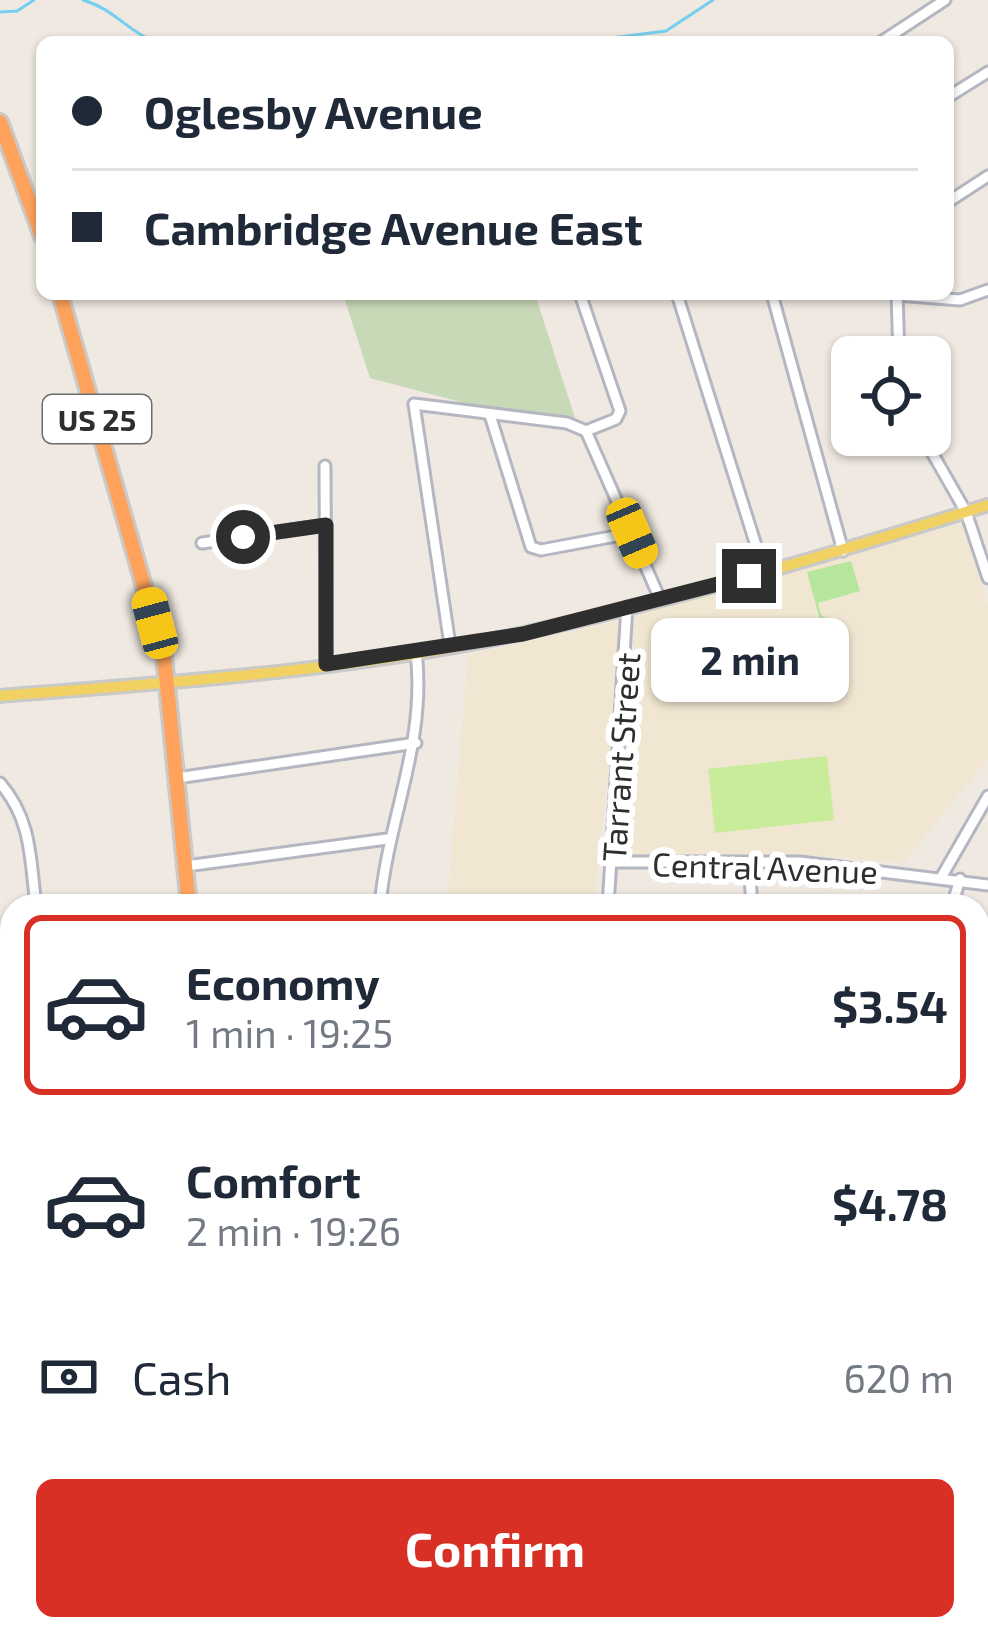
<!DOCTYPE html>
<html lang="en">
<head>
<meta charset="utf-8">
<style>
  body { margin:0; font-family:"Exo 2",sans-serif; background:#f2f2f3; color:#1f2937; height:100vh; display:flex; flex-direction:column; font-size:45px; white-space:nowrap }
  * { box-sizing:border-box; margin:0 }
  p { font-size:39px; color:#747a83 }
  .icon { flex:none; width:66px; height:66px; fill:none; stroke:currentColor; stroke-width:2; stroke-linecap:round; stroke-linejoin:round }
  .map { position:relative; flex:1; overflow:hidden }
  .details { position:absolute; left:0px; top:894px; width:990px; height:747px; display:flex; flex-direction:column; background:#fff; border-radius:36px 36px 0 0; box-shadow:0 3px 9px #0004 }
  .details>* { flex:none }
  .guide { position:absolute; left:36px; top:36px; width:918px; height:264px; border-radius:18px; box-shadow:0 3px 9px #0004; display:grid; align-content:center; height:264px; padding:0 36px; background:#fff }
  .controls { position:absolute; left:831px; top:336px; display:grid; gap:24px }
  .controls a { display:grid; place-items:center; width:120px; height:120px; border-radius:18px; background:#fff; box-shadow:0 3px 9px #0004; font-size:60px }
  .end { position:absolute; width:54px; height:54px; margin:-27px; border:15px solid #2e2e2e; background:#fff; box-shadow:0 0 0 6px #fff }
  .from { border-radius:50% }
  .bubble { position:absolute; height:84px; border-radius:18px; background:#fff; box-shadow:0 3px 9px #0004; font-size:39px; font-weight:700; line-height:84px; text-align:center }
  .car { position:absolute; width:36px; height:72px; margin:-36px -18px; border-radius:15px; box-shadow:0 0 9px 3px #0007; background:linear-gradient(#f5c518 24%,#345 0 40%,#f5c518 0 76%,#345 0 86%,#f5c518 0) }
  .guide b { display:flex; align-items:center; gap:42px; height:114px; font-size:45px }
  .guide b+b { border-top:3px solid #e0e1e3 }
  .guide i { width:30px; height:30px; background:#1f2937 }
  ul { padding:21px 0 0; list-style:none }
  li { display:flex; align-items:center; gap:36px; height:180px; margin:0 24px 18px; padding:0 12px; border:6px solid transparent; border-radius:18px }
  li div { flex:1 }
  li b { display:block; font-size:45px }
  li em { font-style:normal; font-weight:700 }
  li.active { border-color:#d93025 }
  li>.icon { width:108px; height:108px; stroke-width:1.5 }
  .pay { display:flex; align-items:center; gap:30px; height:132px; padding:0 36px; font-size:45px }
  .pay p { margin-inline-start:auto }
  .cta { display:flex; gap:24px; margin-top:auto; padding:24px 36px }
  .cta a { flex:1; height:138px; border-radius:18px; background:#d93025; color:#fff; font-size:48px; font-weight:700; line-height:138px; text-align:center }
  .map>svg:first-child { display:block }
</style>
</head>
<body>
<div class="map">
<svg width="988" height="1639" viewBox="0 0 988 1639">
  <rect width="100%" height="100%" fill="#efe9e1"/>
  <g fill="#f0e6d1">
    <path d="M 963,523 L 988,606 L 988,759 L 903,863 L 794,854 L 634,856 L 623,851 L 635,616 Z"/>
    <path d="M 623,620 L 594,906 L 447,906 L 468,655 Z"/>
  </g>
  <path fill="#b6e59e" d="M 851,561 L 860,591 L 818,603 L 821,615 L 828,619 L 820,620 L 807,572 Z"/>
  <path fill="#c8d9b8" d="M 343,294 L 535,294 L 575,418 L 495,411 L 370,378 Z"/>
  <path fill="#c9ec9a" d="M 827,756 L 834,820 L 715,833 L 708,769 Z"/>
  <g fill="none" stroke-linecap="round" stroke-linejoin="round">
    <g stroke="#75cff0" stroke-width="3">
      <path d="M 83,0 C 114,9 126,30 155,42"/>
      <path d="M 0,12 L 17,11 L 34,0"/>
      <path d="M 580,42 L 666,31 L 713,0"/>
      <path d="M 0,1288 L 12,1292"/>
      <path d="M 978,1508 L 988,1497"/>
    </g>
    <defs>
      <g id="minor">
        <path d="M 881,42 L 945,0"/>
        <path d="M 948,97 L 988,72"/>
        <path d="M 948,202 L 988,176"/>
        <path d="M 580,294 L 620,411 L 616,419 L 586,431"/>
        <path d="M 677,294 L 764,571"/>
        <path d="M 772,294 L 843,551"/>
        <path d="M 897,294 L 899,357"/>
        <path d="M 897,295 L 960,300 L 988,290"/>
        <path d="M 490,415 L 531,547 L 541,550 L 632,533"/>
        <path d="M 586,431 L 660,599"/>
        <path d="M 922,435 L 966,512 L 988,578"/>
        <path d="M 325,466 L 326,664"/>
        <path d="M 202,543 L 326,525"/>
        <path d="M 450,645 L 414,404 L 567,423 L 586,431"/>
        <path d="M 177,778 L 416,743"/>
        <path d="M 0,783 C 32,820 30,858 36,906"/>
        <path d="M 613,862 L 800,862 L 988,885"/>
        <path d="M 749,862 L 752,906"/>
        <path d="M 186,866 L 387,839"/>
        <path d="M 942,876 L 988,796"/>
        <path d="M 380,906 C 388,817 427,743 416,651"/>
        <path d="M 608,906 L 627,607"/>
        <path d="M 952,906 L 960,879"/>
        <path d="M 978,962 L 988,965"/>
        <path d="M 0,1065 L 12,1064"/>
        <path d="M 978,1069 L 988,1079"/>
        <path d="M 978,1138 L 988,1128"/>
        <path d="M 978,1245 L 988,1253"/>
        <path d="M 978,1287 L 988,1269"/>
        <path d="M 0,1590 L 12,1605"/>
        <path d="M 301,1629 L 310,1639"/>
        <path d="M 582,1639 L 587,1629"/>
      </g>
      <g id="major">
        <path d="M 0,696 C 174,682 352,671 524,633 C 680,599 835,553 988,505"/>
        <path d="M 2,1639 L 12,1623"/>
      </g>
      <g id="highway">
        <path d="M 0,122 L 42,236"/>
        <path d="M 60,294 L 164,656 L 189,906"/>
        <path d="M 713,1629 L 728,1639"/>
        <path d="M 741,1629 L 759,1639"/>
      </g>
    </defs>
    <use href="#minor" stroke="#b4b7c1" stroke-width="15"/>
    <use href="#major" stroke="#c9c9c9" stroke-width="16"/>
    <use href="#highway" stroke="#c9c9c9" stroke-width="20"/>
    <use href="#minor" stroke="#fff" stroke-width="9"/>
    <use href="#major" stroke="#f2d163" stroke-width="10"/>
    <use href="#highway" stroke="#ffa35c" stroke-width="14"/>
    <defs>
      <g id="rail">
        <path d="M 978,1325 L 988,1307"/>
        <path d="M 804,1639 L 810,1629"/>
      </g>
    </defs>
    <use href="#rail" stroke="#a3a6b8" stroke-width="8"/>
    <use href="#rail" stroke="#fff" stroke-width="3" stroke-dasharray="9" stroke-linecap="butt"/>
  </g>
  <g fill="none" stroke-linecap="round" stroke-linejoin="round">
    <path stroke="#2e2e2e" stroke-width="15" d="M 243,537 L 326,525 L 326,664 L 523,634 L 749,576"/>
  </g>
  <g text-anchor="middle" dominant-baseline="central" stroke-width="12" stroke-linejoin="round" paint-order="stroke">
    <rect fill="#fff" stroke="#6d6d6d" stroke-width="3" x="43" y="395" width="108" height="48" rx="9"/>
    <g font-size="30" font-weight="bold" fill="#2e2e2e">
      <text x="97" y="419">US 25</text>
    </g>
    <g font-size="33" fill="#2e2e2e" stroke="#fff">
      <text transform="translate(620 757) rotate(-86)">Tarrant Street</text>
      <text transform="translate(765 867) rotate(2)">Central Avenue</text>
    </g>
  </g>
</svg>
<div class="controls">
<a><svg class="icon" aria-label="locate" viewBox="0 0 24 24"><circle cx="12" cy="12" r="6"/><path d="M12 2v4M12 18v4M2 12h4M18 12h4"/></svg></a>
</div>
<i class="end from" style="left:243px;top:537px"></i>
<i class="end" style="left:749px;top:576px"></i>
<div class="bubble" style="left:651px;top:618px;width:198px">2 min</div>
<i class="car" style="left:632px;top:533px;rotate:157deg"></i>
<i class="car" style="left:155px;top:623px;rotate:345deg"></i>
<div class="guide">
<b><i class="from"></i>Oglesby Avenue</b>
<b><i></i>Cambridge Avenue East</b>
</div>
<section class="details">
<ul>
<li class="active"><svg class="icon" aria-label="car" viewBox="0 0 24 24"><path d="M5 17H2v-5l4-1 3-4h7l3 4 3 1v5h-3M9 17h6M6 11h13"/><circle cx="7" cy="17" r="2"/><circle cx="17" cy="17" r="2"/></svg><div><b>Economy</b><p>1 min · 19:25</p></div><em>$3.54</em></li>
<li><svg class="icon" aria-label="car" viewBox="0 0 24 24"><path d="M5 17H2v-5l4-1 3-4h7l3 4 3 1v5h-3M9 17h6M6 11h13"/><circle cx="7" cy="17" r="2"/><circle cx="17" cy="17" r="2"/></svg><div><b>Comfort</b><p>2 min · 19:26</p></div><em>$4.78</em></li>
</ul>
<div class="pay"><svg class="icon" aria-label="cash" viewBox="0 0 24 24"><path d="M3 7h18v10H3z"/><circle cx="12" cy="12" r="2"/></svg>Cash<p>620 m</p></div>
<div class="cta"><a>Confirm</a></div>
</section>
</div>
</body>
</html>
